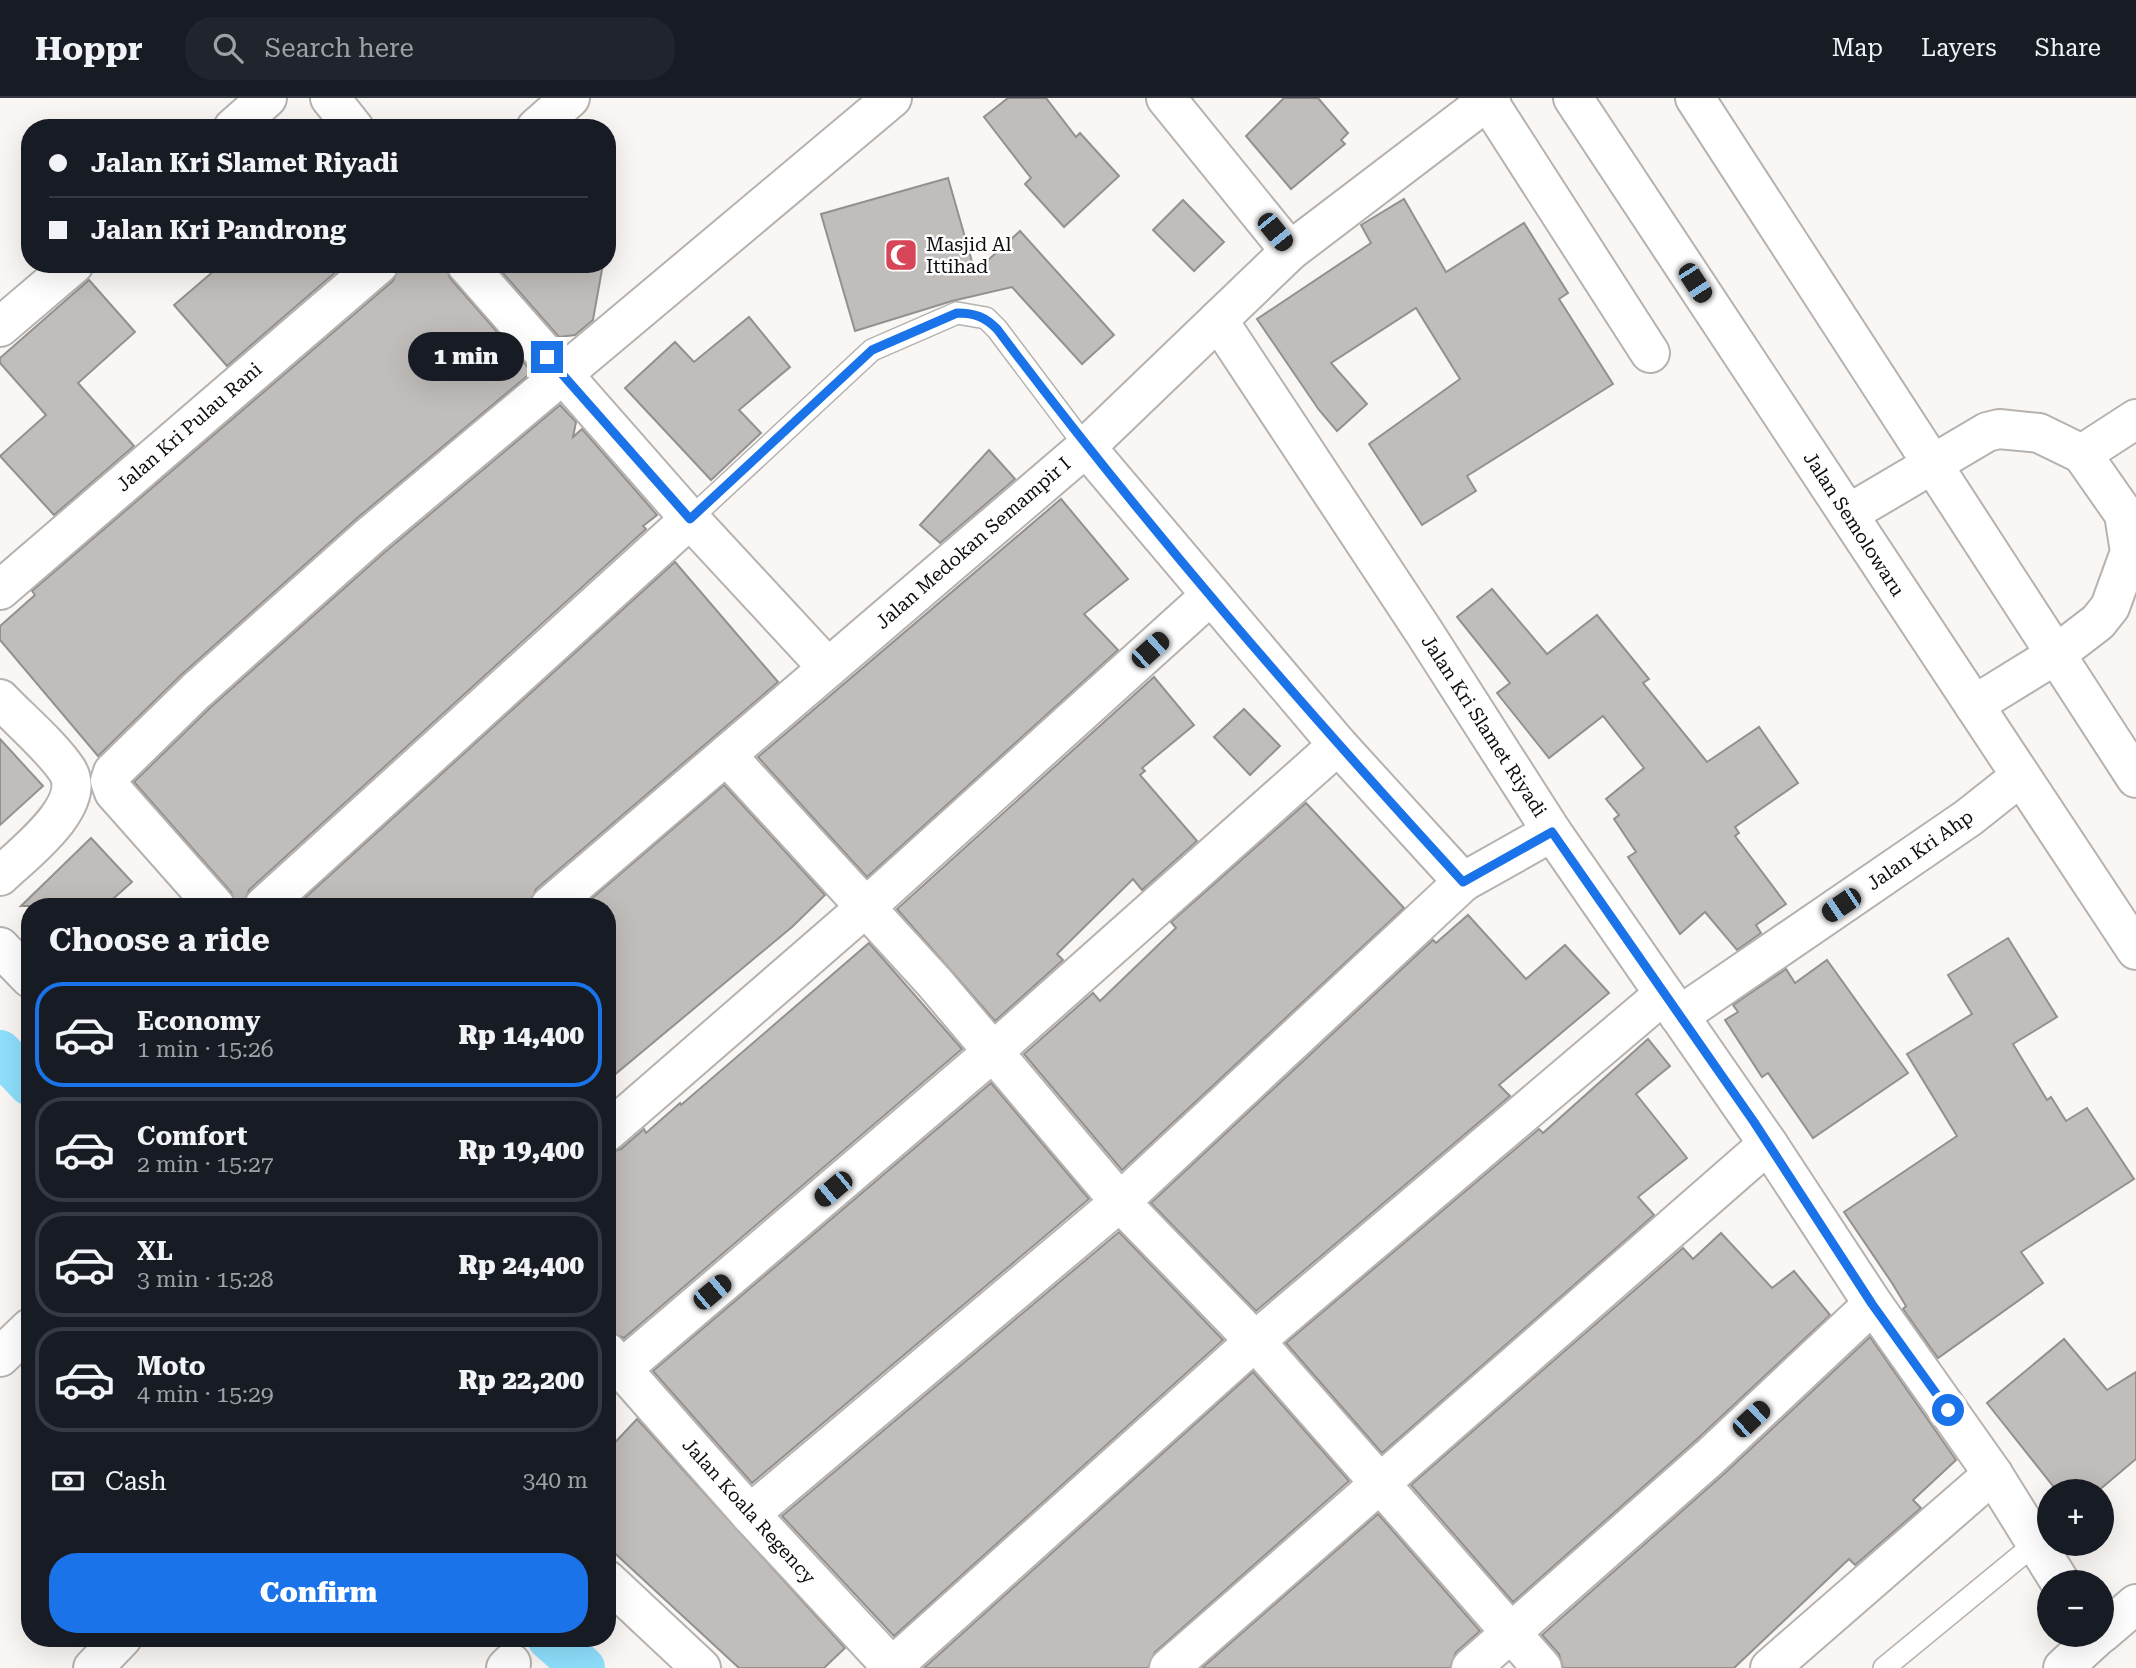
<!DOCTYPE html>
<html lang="en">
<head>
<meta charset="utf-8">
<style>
  body { margin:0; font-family:"Roboto Serif",serif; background:#20242c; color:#f1f3f6; height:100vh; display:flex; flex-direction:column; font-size:26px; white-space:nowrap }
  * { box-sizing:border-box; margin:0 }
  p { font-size:23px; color:#9ea1a6 }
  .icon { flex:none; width:38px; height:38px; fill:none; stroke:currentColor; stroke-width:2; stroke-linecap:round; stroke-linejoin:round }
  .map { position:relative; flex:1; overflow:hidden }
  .panel { position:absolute; left:21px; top:800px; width:595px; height:749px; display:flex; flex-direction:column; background:#171b24; border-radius:28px; box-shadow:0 7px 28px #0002 }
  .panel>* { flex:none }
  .top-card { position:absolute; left:21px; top:21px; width:595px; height:154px; border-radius:28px; box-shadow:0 7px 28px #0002; display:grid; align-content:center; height:154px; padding:0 28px; background:#171b24 }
  .buttons { position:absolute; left:2037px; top:1381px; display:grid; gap:14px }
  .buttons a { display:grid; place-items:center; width:77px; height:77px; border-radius:50%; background:#171b24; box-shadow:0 7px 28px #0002; font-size:35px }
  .end { position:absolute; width:32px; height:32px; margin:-16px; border:9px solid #1a73e8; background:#fff; box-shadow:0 0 0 4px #fff }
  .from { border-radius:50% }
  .bubble { position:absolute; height:49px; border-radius:24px; background:#171b24; box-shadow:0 7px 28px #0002; font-size:23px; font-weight:800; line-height:49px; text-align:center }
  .car { position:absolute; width:21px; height:42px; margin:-21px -10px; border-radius:9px; box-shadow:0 0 5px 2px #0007; background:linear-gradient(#222 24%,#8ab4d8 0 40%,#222 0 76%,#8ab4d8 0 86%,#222 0) }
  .top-card b { display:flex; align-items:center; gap:24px; height:66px; font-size:26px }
  .top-card b+b { border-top:2px solid #363941 }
  .top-card i { width:18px; height:18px; background:#f1f3f6 }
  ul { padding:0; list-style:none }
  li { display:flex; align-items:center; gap:21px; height:105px; margin:0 14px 10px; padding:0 14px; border:4px solid #363941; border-radius:28px }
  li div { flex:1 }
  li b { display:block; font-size:26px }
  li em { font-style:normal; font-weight:800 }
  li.active { border-color:#1a73e8 }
  li>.icon { width:63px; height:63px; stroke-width:1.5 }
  h2 { padding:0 28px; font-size:32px; line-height:84px }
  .pay { display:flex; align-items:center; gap:18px; height:77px; padding:0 28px; font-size:26px }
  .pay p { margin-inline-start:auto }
  .cta { display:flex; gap:14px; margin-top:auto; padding:14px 28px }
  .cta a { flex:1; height:80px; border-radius:28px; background:#1a73e8; color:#fff; font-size:28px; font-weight:800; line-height:80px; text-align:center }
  header { display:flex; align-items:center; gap:42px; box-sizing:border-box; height:98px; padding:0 35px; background:#171b24; border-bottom:2px solid #363941 }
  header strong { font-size:33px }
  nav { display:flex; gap:38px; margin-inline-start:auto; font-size:24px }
  .search { width:490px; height:63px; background:#20242c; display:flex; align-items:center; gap:18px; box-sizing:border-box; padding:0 24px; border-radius:28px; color:#9ea1a6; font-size:26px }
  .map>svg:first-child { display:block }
</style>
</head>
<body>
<header>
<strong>Hoppr</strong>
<div class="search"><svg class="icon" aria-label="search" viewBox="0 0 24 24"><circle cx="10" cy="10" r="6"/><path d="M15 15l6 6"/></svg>Search here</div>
<nav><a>Map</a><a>Layers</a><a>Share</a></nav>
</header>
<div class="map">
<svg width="2136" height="1570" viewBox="0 0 2136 1570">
  <rect width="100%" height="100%" fill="#faf6f4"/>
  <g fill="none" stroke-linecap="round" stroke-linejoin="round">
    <g stroke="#8edffd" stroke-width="44">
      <path d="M 0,954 L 30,986"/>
      <path d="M 549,1540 L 583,1570"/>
    </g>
  </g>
  <g fill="#c0bdbb" stroke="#93908e" stroke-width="2">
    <path d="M 1008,0 L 1046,0 L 1076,39 L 1080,35 L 1119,78 L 1064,129 L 1025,86 L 1031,80 L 984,19 Z"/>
    <path d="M 1284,0 L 1318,0 L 1348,35 L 1341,42 L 1345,46 L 1291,91 L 1246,38 Z"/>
    <path d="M 948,80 L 975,174 L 1020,133 L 1114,237 L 1082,266 L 1012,189 L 952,203 L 855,233 L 821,116 Z"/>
    <path d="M 1404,101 L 1446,174 L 1524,125 L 1568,195 L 1559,201 L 1613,286 L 1467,378 L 1476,393 L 1422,427 L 1369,346 L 1460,281 L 1416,210 L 1331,265 L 1367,306 L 1337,333 L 1319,312 L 1257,221 L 1371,145 L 1361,127 Z"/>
    <path d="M 1183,102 L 1224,144 L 1194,173 L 1153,132 Z"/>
    <path d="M 222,166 L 345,166 L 227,268 L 174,207 Z"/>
    <path d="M 400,166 L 445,166 L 450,180 L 532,274 L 356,421 L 181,577 L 98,658 L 0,542 L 0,528 L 35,497 L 32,493 L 393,183 Z"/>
    <path d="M 495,166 L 603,166 L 593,222 L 575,237 L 559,239 Z"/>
    <path d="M 89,182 L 135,234 L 78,285 L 134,348 L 54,417 L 0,358 L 46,317 L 0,265 L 0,260 Z"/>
    <path d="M 749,219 L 790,269 L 739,312 L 761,335 L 711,382 L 625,290 L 675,244 L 694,264 Z"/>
    <path d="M 560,307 L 576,324 L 573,339 L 582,331 L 657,417 L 643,428 L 646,431 L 249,792 L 243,808 L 236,808 L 231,794 L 134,684 L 211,609 L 385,454 Z"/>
    <path d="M 989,352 L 1015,381 L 940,445 L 920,427 Z"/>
    <path d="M 1061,401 L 1128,481 L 1084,516 L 1118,552 L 867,779 L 758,659 Z"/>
    <path d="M 675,464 L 778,584 L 536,791 L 529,808 L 296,808 Z"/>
    <path d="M 1492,491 L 1547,556 L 1597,517 L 1649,581 L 1643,585 L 1707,664 L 1759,629 L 1798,685 L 1735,729 L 1739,735 L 1735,738 L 1786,806 L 1756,827 L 1761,835 L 1737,852 L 1705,814 L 1680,836 L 1628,759 L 1636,754 L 1614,721 L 1619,717 L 1606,701 L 1644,670 L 1603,618 L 1549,660 L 1497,595 L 1510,585 L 1457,519 Z"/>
    <path d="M 1154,579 L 1194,627 L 1142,670 L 1145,673 L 1140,677 L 1197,743 L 1142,792 L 1133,781 L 1057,856 L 1063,862 L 995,923 L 897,811 Z"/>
    <path d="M 1244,611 L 1280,648 L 1250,677 L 1214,639 Z"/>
    <path d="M 0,641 L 43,688 L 0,727 Z"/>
    <path d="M 724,687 L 825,797 L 792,829 L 607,983 L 607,808 L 583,808 Z"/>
    <path d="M 1306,705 L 1404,810 L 1122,1072 L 1024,956 L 1093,895 L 1100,903 L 1176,830 L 1171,824 Z"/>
    <path d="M 91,740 L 132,784 L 105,808 L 21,808 Z"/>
    <path d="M 1468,817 L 1526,881 L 1565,847 L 1609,895 L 1499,987 L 1510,998 L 1256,1213 L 1151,1105 L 1433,842 L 1436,845 Z"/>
    <path d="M 2008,840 L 2057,919 L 2013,946 L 2047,1002 L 2051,999 L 2066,1023 L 2087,1010 L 2134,1081 L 2021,1154 L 2043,1185 L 1938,1260 L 1903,1211 L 1906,1208 L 1892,1185 L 1844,1114 L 1957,1038 L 1907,956 L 1972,916 L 1948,877 Z"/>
    <path d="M 869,845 L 962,951 L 624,1240 L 607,1233 L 607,1055 L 621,1051 L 644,1031 L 646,1035 L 680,1005 L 681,1007 Z"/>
    <path d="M 1827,862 L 1908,975 L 1813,1040 L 1768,975 L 1762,979 L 1725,922 L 1738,914 L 1733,907 L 1786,871 L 1795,885 Z"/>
    <path d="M 1648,941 L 1670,968 L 1636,996 L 1687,1060 L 1638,1099 L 1654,1117 L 1382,1355 L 1286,1245 L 1539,1031 L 1543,1035 Z"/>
    <path d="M 991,985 L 1089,1101 L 752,1385 L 653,1273 Z"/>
    <path d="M 1119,1134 L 1223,1242 L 894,1538 L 782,1418 Z"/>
    <path d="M 1721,1135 L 1772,1190 L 1794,1173 L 1830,1217 L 1695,1343 L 1513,1504 L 1411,1387 L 1683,1150 L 1693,1161 Z"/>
    <path d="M 1870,1239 L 1956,1362 L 1913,1402 L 1921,1410 L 1855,1467 L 1849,1461 L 1734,1570 L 1563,1570 L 1559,1556 L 1542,1537 L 1725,1375 Z"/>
    <path d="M 2064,1241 L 2107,1292 L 2136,1274 L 2136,1361 L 2098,1393 L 2057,1393 L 1987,1305 Z"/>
    <path d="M 1253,1274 L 1349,1383 L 1155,1554 L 1148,1570 L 924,1570 Z"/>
    <path d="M 637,1321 L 845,1550 L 824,1570 L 739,1570 L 607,1448 L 607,1353 Z"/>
    <path d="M 1378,1416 L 1480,1533 L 1456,1554 L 1450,1570 L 1202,1570 Z"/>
  </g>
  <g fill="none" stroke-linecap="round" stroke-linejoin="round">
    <defs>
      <g id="service">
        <path d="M 690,421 L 872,252 L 957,215 L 986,220 L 997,231 L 1086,349"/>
        <path d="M 1884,1570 L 2036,1445"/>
      </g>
      <g id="minor">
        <path d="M 330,0 L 354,30"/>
        <path d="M 1166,0 L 1290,153"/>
        <path d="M 1695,0 L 2136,680"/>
        <path d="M 1488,3 L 1650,255"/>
        <path d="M 233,30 L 267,0"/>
        <path d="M 536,30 L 570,0"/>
        <path d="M 466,166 L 690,421 L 828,570"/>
        <path d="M 1218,222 L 1424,534 L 1552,734 L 1768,1046 L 1873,1206 L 1993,1376 L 2060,1484"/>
        <path d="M 0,229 L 74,166"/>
        <path d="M 1086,349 L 1338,647 L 1463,784 L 1552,734"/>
        <path d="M 2082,356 L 2136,321"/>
        <path d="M 1848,416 L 1987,334 L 1999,331 L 2039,335 L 2082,356 L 2124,416 L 2130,454 L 2110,509 L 2098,524 L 2055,557 L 1974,607"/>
        <path d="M 0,492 L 379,166"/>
        <path d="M 0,601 C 20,622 51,648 67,672 C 89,707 23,756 0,778"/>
        <path d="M 727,658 L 934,884 L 1120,1104 L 1255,1243 L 1542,1570"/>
        <path d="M 215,808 L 114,694 L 110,683 L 113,674 L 196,593 L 371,437 L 892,0"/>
        <path d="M 264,808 L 690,421"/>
        <path d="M 550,808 L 1086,349 L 1290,153 L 1491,0"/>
        <path d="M 0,849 L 30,880"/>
        <path d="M 1679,918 L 1968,720 L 2021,678"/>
        <path d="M 607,1034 L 866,809 L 1211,497"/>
        <path d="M 607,1254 L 750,1416 L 893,1570"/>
        <path d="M 0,1259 L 30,1230"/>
        <path d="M 623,1270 L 994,953 L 1338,647"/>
        <path d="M 750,1416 L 1120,1104 L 1463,784"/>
        <path d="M 607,1482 L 701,1570"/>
        <path d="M 2102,1535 L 2136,1506"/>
        <path d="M 892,1569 L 1255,1243 L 1664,896"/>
        <path d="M 93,1570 L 122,1540"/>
        <path d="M 506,1570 L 511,1565"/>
        <path d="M 1169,1570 L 1768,1046"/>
        <path d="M 1471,1570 L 1710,1359 L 1873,1206"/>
        <path d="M 1770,1570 L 1993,1376"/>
        <path d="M 2063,1570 L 2100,1536"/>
      </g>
      <path id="secondary" d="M 1573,0 L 2136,852"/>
    </defs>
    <use href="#service" stroke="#b5b2b0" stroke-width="24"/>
    <use href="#minor" stroke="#b5b2b0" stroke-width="42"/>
    <use href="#secondary" stroke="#b5b2b0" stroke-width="42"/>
    <use href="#service" stroke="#fff" stroke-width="21"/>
    <use href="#minor" stroke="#fff" stroke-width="38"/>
    <use href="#secondary" stroke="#fff" stroke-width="38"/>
  </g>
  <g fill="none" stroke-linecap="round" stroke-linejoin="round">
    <path stroke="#1a73e8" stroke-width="9" d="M 547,259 L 690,421 L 872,252 L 957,215 C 975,215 985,219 997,231 C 1142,424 1300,606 1463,784 L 1552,734 L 1754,1024 L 1872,1206 L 1948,1312"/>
  </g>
  <defs>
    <symbol id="mosque-square" viewBox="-11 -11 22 22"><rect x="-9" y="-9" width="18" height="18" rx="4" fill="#d64558" stroke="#fff"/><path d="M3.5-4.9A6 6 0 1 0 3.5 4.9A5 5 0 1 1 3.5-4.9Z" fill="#fff"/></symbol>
  </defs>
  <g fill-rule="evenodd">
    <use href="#mosque-square" x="882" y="138" width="38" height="38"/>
  </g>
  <g text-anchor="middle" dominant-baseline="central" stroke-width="5" stroke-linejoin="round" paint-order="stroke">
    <g font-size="19" fill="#0e0d0d" stroke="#fff" text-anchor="start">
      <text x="926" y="146">Masjid Al<tspan x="926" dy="22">Ittihad</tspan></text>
    </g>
    <g font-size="19" fill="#0e0d0d" stroke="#fff">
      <text transform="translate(189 329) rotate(-41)">Jalan Kri Pulau Rani</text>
      <text transform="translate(1854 426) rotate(57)">Jalan Semolowaru</text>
      <text transform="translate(973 445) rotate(-41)">Jalan Medokan Semampir I</text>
      <text transform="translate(1484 628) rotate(57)">Jalan Kri Slamet Riyadi</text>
      <text transform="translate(1920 752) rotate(-35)">Jalan Kri Ahp</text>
      <text transform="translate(749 1413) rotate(48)">Jalan Koala Regency</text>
    </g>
  </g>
</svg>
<div class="buttons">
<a>+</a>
<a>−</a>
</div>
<i class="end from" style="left:1948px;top:1312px"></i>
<i class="end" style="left:547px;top:259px"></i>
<div class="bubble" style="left:408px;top:234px;width:116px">1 min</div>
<i class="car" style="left:1275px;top:134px;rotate:141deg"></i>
<i class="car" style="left:1695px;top:185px;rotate:147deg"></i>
<i class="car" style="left:1150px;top:552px;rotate:48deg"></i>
<i class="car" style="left:1841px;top:807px;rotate:236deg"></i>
<i class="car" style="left:833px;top:1091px;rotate:230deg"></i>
<i class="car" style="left:712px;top:1194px;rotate:50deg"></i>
<i class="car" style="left:1751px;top:1321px;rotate:47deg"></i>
<div class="top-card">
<b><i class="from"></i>Jalan Kri Slamet Riyadi</b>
<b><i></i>Jalan Kri Pandrong</b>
</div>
<section class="panel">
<h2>Choose a ride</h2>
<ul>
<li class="active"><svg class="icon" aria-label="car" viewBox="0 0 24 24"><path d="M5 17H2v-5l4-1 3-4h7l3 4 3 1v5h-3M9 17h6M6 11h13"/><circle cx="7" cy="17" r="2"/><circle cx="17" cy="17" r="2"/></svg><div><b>Economy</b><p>1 min · 15:26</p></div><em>Rp 14,400</em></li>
<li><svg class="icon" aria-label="car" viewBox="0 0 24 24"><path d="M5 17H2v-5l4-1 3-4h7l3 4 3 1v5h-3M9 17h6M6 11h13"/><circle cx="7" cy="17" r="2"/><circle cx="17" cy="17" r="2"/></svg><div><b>Comfort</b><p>2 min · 15:27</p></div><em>Rp 19,400</em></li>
<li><svg class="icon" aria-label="car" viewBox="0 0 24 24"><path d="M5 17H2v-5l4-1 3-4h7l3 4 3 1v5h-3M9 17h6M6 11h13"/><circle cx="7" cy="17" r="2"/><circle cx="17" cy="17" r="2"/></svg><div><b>XL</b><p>3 min · 15:28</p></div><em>Rp 24,400</em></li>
<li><svg class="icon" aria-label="car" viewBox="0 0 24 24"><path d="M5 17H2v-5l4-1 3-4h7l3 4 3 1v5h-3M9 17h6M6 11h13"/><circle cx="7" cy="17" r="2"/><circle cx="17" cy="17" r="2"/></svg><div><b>Moto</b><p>4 min · 15:29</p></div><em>Rp 22,200</em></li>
</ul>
<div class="pay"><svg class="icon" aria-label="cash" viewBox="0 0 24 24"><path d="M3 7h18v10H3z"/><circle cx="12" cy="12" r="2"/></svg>Cash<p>340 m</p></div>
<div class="cta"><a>Confirm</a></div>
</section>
</div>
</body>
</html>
